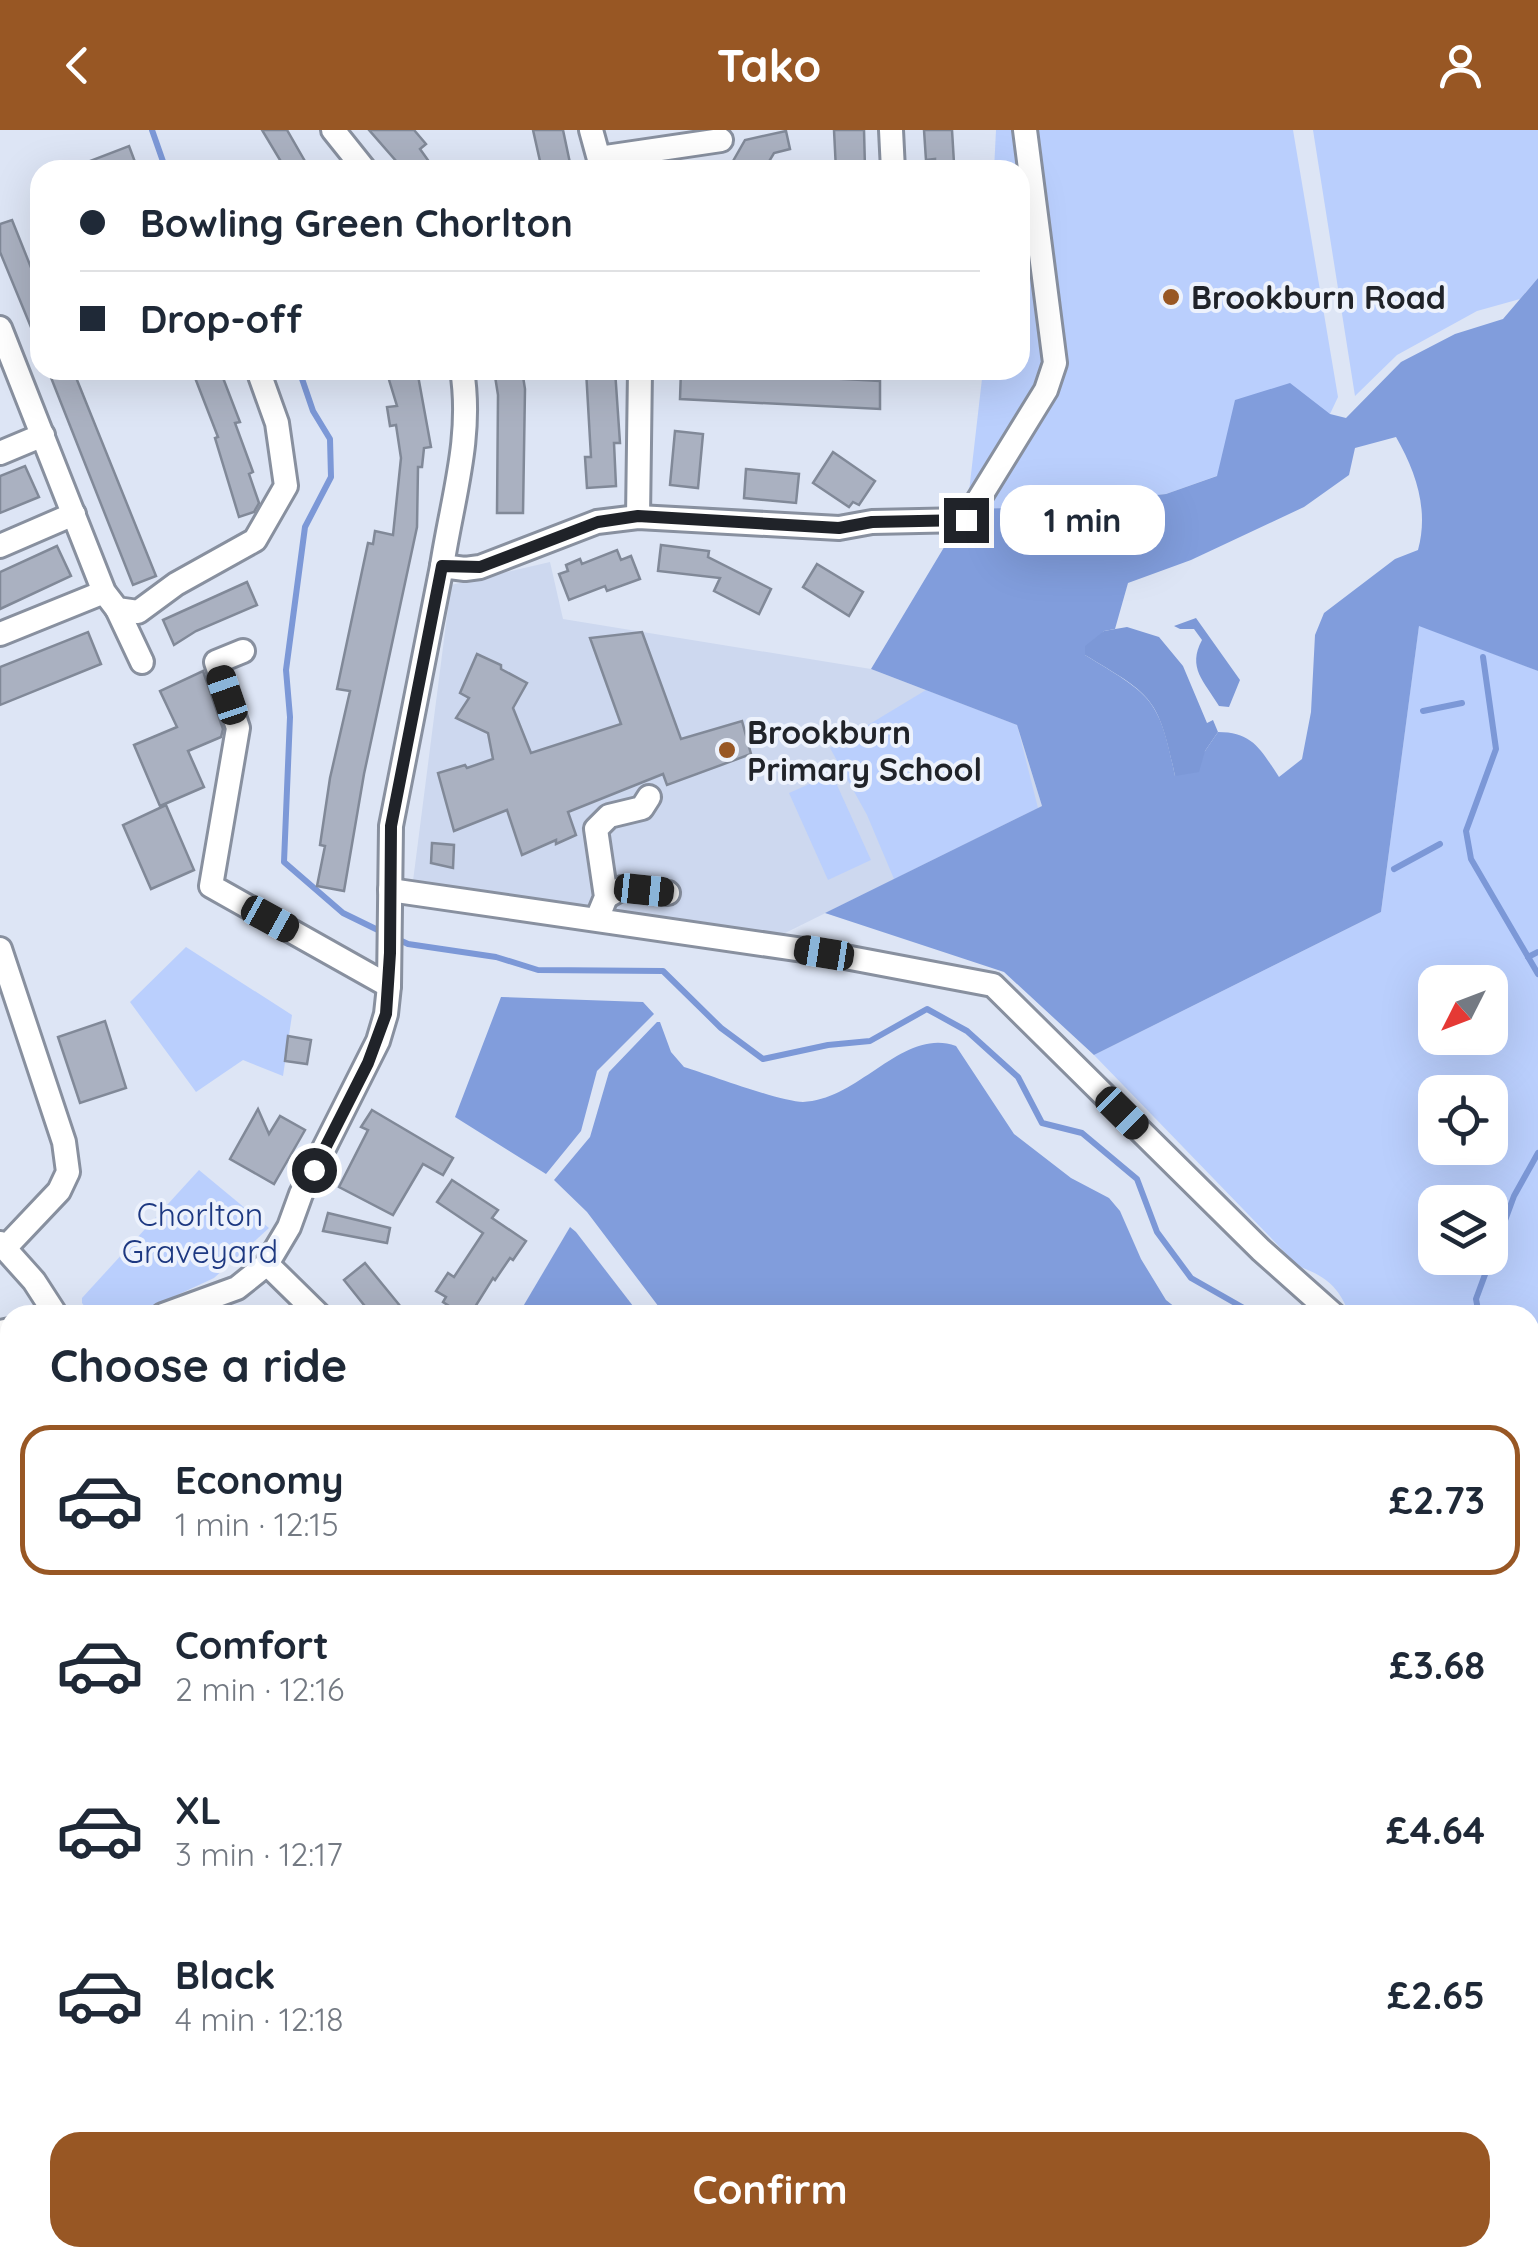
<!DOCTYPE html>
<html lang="en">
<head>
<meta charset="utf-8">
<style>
  body { margin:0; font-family:Quicksand,sans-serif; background:#f2f2f3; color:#1f2937; height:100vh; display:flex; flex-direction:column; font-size:38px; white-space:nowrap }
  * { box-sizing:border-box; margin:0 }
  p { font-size:32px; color:#747a83 }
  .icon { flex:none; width:55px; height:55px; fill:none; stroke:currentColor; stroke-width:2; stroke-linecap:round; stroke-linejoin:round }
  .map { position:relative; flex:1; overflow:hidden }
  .side { position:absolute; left:0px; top:1175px; width:1540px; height:962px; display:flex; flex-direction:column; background:#fff; border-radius:30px 30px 0 0; box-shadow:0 10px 40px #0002 }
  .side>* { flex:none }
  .top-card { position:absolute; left:30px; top:30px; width:1000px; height:220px; border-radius:30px; box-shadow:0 10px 40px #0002; display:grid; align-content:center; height:220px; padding:0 50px; background:#fff }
  .needle { width:65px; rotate:228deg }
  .tools { position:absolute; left:1418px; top:835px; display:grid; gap:20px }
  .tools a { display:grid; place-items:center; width:90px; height:90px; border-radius:20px; background:#fff; box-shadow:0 10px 40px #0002; font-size:50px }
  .end { position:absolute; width:45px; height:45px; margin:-22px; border:12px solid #202329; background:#fff; box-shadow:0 0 0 5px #fff }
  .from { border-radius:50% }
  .bubble { position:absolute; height:70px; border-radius:30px; background:#fff; box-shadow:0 10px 40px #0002; font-size:32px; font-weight:700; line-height:70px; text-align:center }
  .car { position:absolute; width:30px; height:60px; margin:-30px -15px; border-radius:12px; box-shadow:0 0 8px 2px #0007; background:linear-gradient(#222 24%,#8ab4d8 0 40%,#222 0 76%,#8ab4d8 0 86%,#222 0) }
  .top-card b { display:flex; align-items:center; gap:35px; height:95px; font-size:38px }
  .top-card b+b { border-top:2px solid #e0e1e3 }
  .top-card i { width:25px; height:25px; background:#1f2937 }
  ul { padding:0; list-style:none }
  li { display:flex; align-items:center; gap:30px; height:150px; margin:0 20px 15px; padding:0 30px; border:5px solid transparent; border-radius:30px }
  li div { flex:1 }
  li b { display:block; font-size:38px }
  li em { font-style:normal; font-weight:700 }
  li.active { border-color:#985724 }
  li>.icon { width:90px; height:90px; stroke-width:1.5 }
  h2 { padding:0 50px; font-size:45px; line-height:120px }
  .primary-button { display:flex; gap:20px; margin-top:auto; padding:20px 50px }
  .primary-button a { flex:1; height:115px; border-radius:30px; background:#985724; color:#fff; font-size:40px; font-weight:700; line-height:115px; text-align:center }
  header { display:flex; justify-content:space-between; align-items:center; height:130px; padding:0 50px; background:#985724; color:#fff; font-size:45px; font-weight:700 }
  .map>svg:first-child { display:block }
</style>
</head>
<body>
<header><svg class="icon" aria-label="back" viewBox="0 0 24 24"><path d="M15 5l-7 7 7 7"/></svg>Tako<svg class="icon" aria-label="person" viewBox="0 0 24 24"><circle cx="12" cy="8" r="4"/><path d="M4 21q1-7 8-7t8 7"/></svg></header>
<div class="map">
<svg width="1538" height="2136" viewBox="0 0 1538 2136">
  <rect width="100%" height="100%" fill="#dde5f5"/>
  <path fill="#cdd8ef" d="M 550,432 L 563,489 L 871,539 L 1017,595 L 1042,676 L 773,809 L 413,751 L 451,455 Z"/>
  <g fill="#bacffd" fill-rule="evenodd">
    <path d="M 996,0 L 1293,0 L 1338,267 L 1330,284 L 1250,334 L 1166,364 L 1042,377 L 967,379 L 983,240 L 1020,240 L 1020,40 L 994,40 Z"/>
    <path d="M 1313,0 L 1538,0 L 1538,148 L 1520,169 L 1477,181 L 1397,225 L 1355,266 Z"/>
    <path d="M 1419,495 L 1538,541 L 1538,1297 L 1530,1302 L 1530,1185 L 1350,1185 C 1338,1156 1327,1147 1298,1136 L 1094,925 L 1381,782 ZM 1435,852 L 1490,852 L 1490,908 L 1435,908 ZM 1435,962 L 1490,962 L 1490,1018 L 1435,1018 ZM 1435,1072 L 1490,1072 L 1490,1128 L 1435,1128 Z"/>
    <path d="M 926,560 L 1017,595 L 1038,678 L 894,749 L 867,685 L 830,618 Z"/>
    <path d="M 832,644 L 871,730 L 828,750 L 789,663 Z"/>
    <path d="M 186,817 L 292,885 L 283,946 L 243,930 L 196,962 L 130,872 Z"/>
    <path d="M 199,1040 L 269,1098 L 214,1148 L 134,1185 L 91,1185 L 82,1173 L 82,1168 Z"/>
    <path d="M 1530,2116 L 1537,2136 L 1105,2136 L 1106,2128 L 1530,2128 Z"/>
  </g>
  <g fill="#819ddc" fill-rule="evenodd">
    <path d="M 1538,148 L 1538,541 L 1419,496 L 1381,782 L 1094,925 L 1004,842 L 825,783 L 1042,676 L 1017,595 L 871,539 L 967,379 L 1042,377 L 1166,364 L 1217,346 L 1235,270 L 1290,253 L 1330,284 L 1346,288 L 1401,232 L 1455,204 L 1503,189 ZM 1396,307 C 1416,342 1429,380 1418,420 L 1395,429 L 1324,483 L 1315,505 L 1311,582 L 1302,629 L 1279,647 C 1261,620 1253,602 1218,602 L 1205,621 L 1175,646 C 1159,567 1152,566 1085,525 L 1104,501 L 1115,499 L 1128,453 L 1191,430 L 1304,377 L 1349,345 L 1355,318 Z"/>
    <path d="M 501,867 L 643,872 L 654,884 L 597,941 L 581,1001 L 546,1044 L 455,987 Z"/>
    <path d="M 657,892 L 660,892 L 671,922 L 684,937 C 710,945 781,972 803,972 C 860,970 903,897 956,916 L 1014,1004 L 1071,1048 L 1109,1068 L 1120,1081 L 1141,1129 L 1166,1170 L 1185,1185 L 665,1185 L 587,1082 L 554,1050 L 590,1007 L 609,942 Z"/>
    <path d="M 570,1097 L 576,1102 L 640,1185 L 518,1185 Z"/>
    <path d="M 1538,1307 L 1538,1393 L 1530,1384 L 1530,1311 Z"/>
    <path d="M 1530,1544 L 1538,1559 L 1538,1630 L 1530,1635 Z"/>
    <path d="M 1530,1774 L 1538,1774 L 1538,2136 L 1530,2115 Z"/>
    <path d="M 879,2128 L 1106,2128 L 1105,2136 L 879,2136 Z"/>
  </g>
  <g fill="#7c98d7">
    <path d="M 1196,488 L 1240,550 L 1229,577 L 1219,576 C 1204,551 1187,538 1202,510 L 1194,499 L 1180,499 L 1174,496 Z"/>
    <path d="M 1127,497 L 1159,507 L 1183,536 L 1207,593 L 1213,590 L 1218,602 L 1205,621 L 1199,642 L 1175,646 C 1158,566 1153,566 1085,525 L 1085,516 L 1104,501 Z"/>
  </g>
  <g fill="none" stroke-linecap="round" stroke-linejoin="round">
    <g stroke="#7c98d7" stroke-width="6">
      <path d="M 152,0 L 166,40"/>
      <path d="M 299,240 L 313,281 L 330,309 L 331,347 L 305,397 L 286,540 L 290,587 L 284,732 L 343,783 L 382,802"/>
      <path d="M 1483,527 L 1496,619 L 1466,701 L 1471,729 L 1538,844"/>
      <path d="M 1423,581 L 1462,573"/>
      <path d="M 1394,739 L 1440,714"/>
      <path d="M 393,807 L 408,814 L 496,827 L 538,840 L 663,841 L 721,898 L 763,929 L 828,915 L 870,911 L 927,879 L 967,901 L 1018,947 L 1042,993 L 1082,1003 L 1137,1049 L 1157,1102 L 1191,1148 L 1256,1185"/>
      <path d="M 1528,827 L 1538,822"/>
      <path d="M 1479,1185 L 1476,1169 L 1514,1066 L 1538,1023"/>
      <path d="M 1530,1485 L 1538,1494"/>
    </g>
  </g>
  <g fill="#aab1c1" stroke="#818998" stroke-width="2.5">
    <path d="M 262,0 L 287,0 L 310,40 L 286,40 Z"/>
    <path d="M 369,0 L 414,0 L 426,14 L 420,19 L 435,40 L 404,40 Z"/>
    <path d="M 533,0 L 563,0 L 570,33 L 542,40 Z"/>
    <path d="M 834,0 L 864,0 L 865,38 L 836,40 Z"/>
    <path d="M 924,0 L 952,0 L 954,33 L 935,34 L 935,29 L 926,30 Z"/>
    <path d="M 786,1 L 790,19 L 774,23 L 764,40 L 728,40 L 745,10 Z"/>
    <path d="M 129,16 L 138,40 L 69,40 L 69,39 Z"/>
    <path d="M 12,90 L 40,160 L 40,219 L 0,122 L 0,94 Z"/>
    <path d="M 48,240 L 73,240 L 156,446 L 133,455 Z"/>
    <path d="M 192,240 L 220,240 L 240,292 L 235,293 L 253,342 L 249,344 L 259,373 L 254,382 L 239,387 L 215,308 L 218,307 Z"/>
    <path d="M 386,240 L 417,240 L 431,317 L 424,318 L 422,337 L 418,337 L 417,397 L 364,644 L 344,761 L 317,756 L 325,716 L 320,715 L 330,648 L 350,561 L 337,559 L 368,413 L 373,414 L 375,401 L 393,405 L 401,328 L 396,295 L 390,296 L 387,277 L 397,276 Z"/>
    <path d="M 494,240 L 522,240 L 525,259 L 523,383 L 497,383 L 498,265 Z"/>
    <path d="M 586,240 L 615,240 L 620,313 L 614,313 L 616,356 L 587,358 L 585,327 L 591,327 Z"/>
    <path d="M 681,240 L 880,251 L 880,279 L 680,269 Z"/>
    <path d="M 675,301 L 703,304 L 698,358 L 670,355 Z"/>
    <path d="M 833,322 L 875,351 L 859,375 L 853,372 L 849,377 L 813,353 Z"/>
    <path d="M 25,336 L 39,367 L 0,383 L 0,346 Z"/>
    <path d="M 746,339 L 799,344 L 796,373 L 744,368 Z"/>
    <path d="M 661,415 L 709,421 L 708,427 L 771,459 L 759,484 L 714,461 L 720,448 L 658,441 Z"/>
    <path d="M 57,416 L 71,446 L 0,479 L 0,442 Z"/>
    <path d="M 617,420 L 621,430 L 631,426 L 640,449 L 607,461 L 605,456 L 569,470 L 559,444 L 568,441 L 566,435 L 580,429 L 582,434 Z"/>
    <path d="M 817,434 L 863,462 L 849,486 L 803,457 Z"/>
    <path d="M 247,452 L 257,475 L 196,501 L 174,515 L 163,490 Z"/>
    <path d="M 88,502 L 101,534 L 0,575 L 0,537 Z"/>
    <path d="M 642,502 L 681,609 L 742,591 L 751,624 L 667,655 L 663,644 L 568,682 L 576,705 L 556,714 L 556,710 L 522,725 L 507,680 L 454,701 L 438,643 L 465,635 L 467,638 L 493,629 L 488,603 L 456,588 L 469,568 L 460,563 L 477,524 L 501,535 L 501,539 L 527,553 L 513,578 L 531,623 L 621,594 L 590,508 Z"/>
    <path d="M 203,541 L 223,599 L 221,607 L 188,621 L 204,657 L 160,676 L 134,615 L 177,597 L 160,561 Z"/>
    <path d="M 166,675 L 194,740 L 151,759 L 123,695 Z"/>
    <path d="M 432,713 L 454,715 L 453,738 L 431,733 Z"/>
    <path d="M 105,891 L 126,958 L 80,973 L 58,907 Z"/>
    <path d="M 288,906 L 311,910 L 307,934 L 285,931 Z"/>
    <path d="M 258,979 L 269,1004 L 280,986 L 305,1000 L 274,1054 L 230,1029 Z"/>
    <path d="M 372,980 L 453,1028 L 443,1045 L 423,1034 L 393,1085 L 339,1057 L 368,1000 L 361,997 Z"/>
    <path d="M 452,1050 L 498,1080 L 492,1088 L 526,1111 L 513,1130 L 510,1128 L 495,1150 L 493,1148 L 470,1185 L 463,1185 L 443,1172 L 446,1167 L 436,1161 L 448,1143 L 454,1147 L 483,1103 L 437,1072 Z"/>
    <path d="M 328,1083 L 390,1098 L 387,1113 L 323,1101 Z"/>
    <path d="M 365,1133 L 401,1177 L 391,1185 L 372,1185 L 344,1150 Z"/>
  </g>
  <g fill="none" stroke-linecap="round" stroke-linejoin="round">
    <defs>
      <g id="minor">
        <path d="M 333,0 L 365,40"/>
        <path d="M 591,0 L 602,40"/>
        <path d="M 891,0 L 893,40"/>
        <path d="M 599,28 L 721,10"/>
        <path d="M 0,198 L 104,462 L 117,479 L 138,482 L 176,454 L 255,410 L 286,356 L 277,293 L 258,240"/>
        <path d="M 0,323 L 43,305"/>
        <path d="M 638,387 L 640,240"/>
        <path d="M 0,416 L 74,384"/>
        <path d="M 442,436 C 452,370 473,307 462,240"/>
        <path d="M 117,479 L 142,532"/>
        <path d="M 0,504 L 104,462"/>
        <path d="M 243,521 L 216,532 L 238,598 L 211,756 L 389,856"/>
        <path d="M 390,760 L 824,823 L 993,855 L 1261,1120 L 1334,1185"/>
        <path d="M 606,767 L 622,758 L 668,763"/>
        <path d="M 597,789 L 606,767 L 596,699 L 609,686 L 642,678 L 649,667"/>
        <path d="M 0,819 L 64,1012 L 68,1042 L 59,1061 L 5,1118"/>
        <path d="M 0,1113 L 34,1151 L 56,1185"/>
        <path d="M 267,1134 L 319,1185"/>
        <path d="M 163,1185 L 237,1158 L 267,1134 L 289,1097 L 301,1064 L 378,911 L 386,884 L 389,856 L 391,696 L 442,436 L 465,439 L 480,437 L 597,392 L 638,387 L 839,398 L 872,392 L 966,390 L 1046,260 L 1055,233 L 1025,0"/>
        <path d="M 0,1202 L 10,1200"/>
        <path d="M 0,1275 L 10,1268"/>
        <path d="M 0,1401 L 10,1407"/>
        <path d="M 1530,1418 L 1538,1429"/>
        <path d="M 0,1509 L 10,1517"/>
        <path d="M 0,1631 L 5,1636"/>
        <path d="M 0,1933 L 10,1929"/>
        <path d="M 0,2041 L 10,2036"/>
        <path d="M 297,2128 L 300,2136"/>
        <path d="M 382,2128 L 385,2136"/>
        <path d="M 460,2128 L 462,2136"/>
        <path d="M 536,2128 L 537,2136"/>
        <path d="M 16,2136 L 25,2128"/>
        <path d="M 180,2136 L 197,2128"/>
      </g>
    </defs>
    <use href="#minor" stroke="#88909f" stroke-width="28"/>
    <use href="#minor" stroke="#fff" stroke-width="22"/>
  </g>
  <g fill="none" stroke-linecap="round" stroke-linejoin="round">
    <path stroke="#202329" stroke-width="12" d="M 314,1040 L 368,933 L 386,884 L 390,823 L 391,696 L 442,436 L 480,437 L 598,392 L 638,386 L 839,398 L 872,392 L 966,390"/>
  </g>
  <g fill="#985724" stroke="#edf2fc" stroke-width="4">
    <circle cx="1171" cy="167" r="10"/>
    <circle cx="727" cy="620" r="10"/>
  </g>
  <g text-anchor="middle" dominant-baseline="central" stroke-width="8" stroke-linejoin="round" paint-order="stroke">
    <g font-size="32" font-weight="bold" fill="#202329" stroke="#edf2fc" text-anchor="start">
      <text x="1191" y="167">Brookburn Road</text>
      <text x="747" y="602">Brookburn<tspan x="747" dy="37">Primary School</tspan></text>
    </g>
    <g font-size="32" fill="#1d3881" stroke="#edf2fc">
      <text x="200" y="1084">Chorlton<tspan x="200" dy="37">Graveyard</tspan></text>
    </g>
  </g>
</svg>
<div class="tools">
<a><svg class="needle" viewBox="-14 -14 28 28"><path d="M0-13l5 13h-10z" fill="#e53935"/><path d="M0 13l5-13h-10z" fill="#747a83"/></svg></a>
<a><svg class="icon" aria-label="locate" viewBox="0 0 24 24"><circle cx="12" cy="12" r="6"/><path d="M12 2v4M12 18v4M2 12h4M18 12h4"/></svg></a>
<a><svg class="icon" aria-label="layers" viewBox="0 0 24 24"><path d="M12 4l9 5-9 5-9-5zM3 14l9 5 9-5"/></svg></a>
</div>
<i class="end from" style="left:314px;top:1040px"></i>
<i class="end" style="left:966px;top:390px"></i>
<div class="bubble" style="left:1000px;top:355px;width:165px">1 min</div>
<i class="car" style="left:227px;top:565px;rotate:341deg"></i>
<i class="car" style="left:644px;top:760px;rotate:96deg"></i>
<i class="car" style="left:270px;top:789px;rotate:119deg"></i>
<i class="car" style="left:824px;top:823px;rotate:279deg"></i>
<i class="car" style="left:1122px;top:983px;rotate:135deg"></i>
<div class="top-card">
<b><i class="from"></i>Bowling Green Chorlton</b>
<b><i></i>Drop-off</b>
</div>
<section class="side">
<h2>Choose a ride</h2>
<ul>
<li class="active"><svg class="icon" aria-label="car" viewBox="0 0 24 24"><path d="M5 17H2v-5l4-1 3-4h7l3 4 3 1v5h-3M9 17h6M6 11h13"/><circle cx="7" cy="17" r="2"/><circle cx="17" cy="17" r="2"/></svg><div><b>Economy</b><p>1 min · 12:15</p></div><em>£2.73</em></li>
<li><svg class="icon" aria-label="car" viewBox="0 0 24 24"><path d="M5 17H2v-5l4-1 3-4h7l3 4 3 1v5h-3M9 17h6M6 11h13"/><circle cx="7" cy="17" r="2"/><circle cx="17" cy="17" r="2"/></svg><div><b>Comfort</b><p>2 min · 12:16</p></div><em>£3.68</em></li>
<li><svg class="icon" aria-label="car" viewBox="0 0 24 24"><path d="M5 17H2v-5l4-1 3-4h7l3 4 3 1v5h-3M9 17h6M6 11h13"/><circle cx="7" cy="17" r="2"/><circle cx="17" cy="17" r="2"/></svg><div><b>XL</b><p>3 min · 12:17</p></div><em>£4.64</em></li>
<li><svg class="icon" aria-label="car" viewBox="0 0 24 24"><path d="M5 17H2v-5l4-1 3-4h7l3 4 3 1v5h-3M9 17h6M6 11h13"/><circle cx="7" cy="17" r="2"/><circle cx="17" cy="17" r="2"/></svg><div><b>Black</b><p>4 min · 12:18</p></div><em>£2.65</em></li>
</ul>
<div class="primary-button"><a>Confirm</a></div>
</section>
</div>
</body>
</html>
